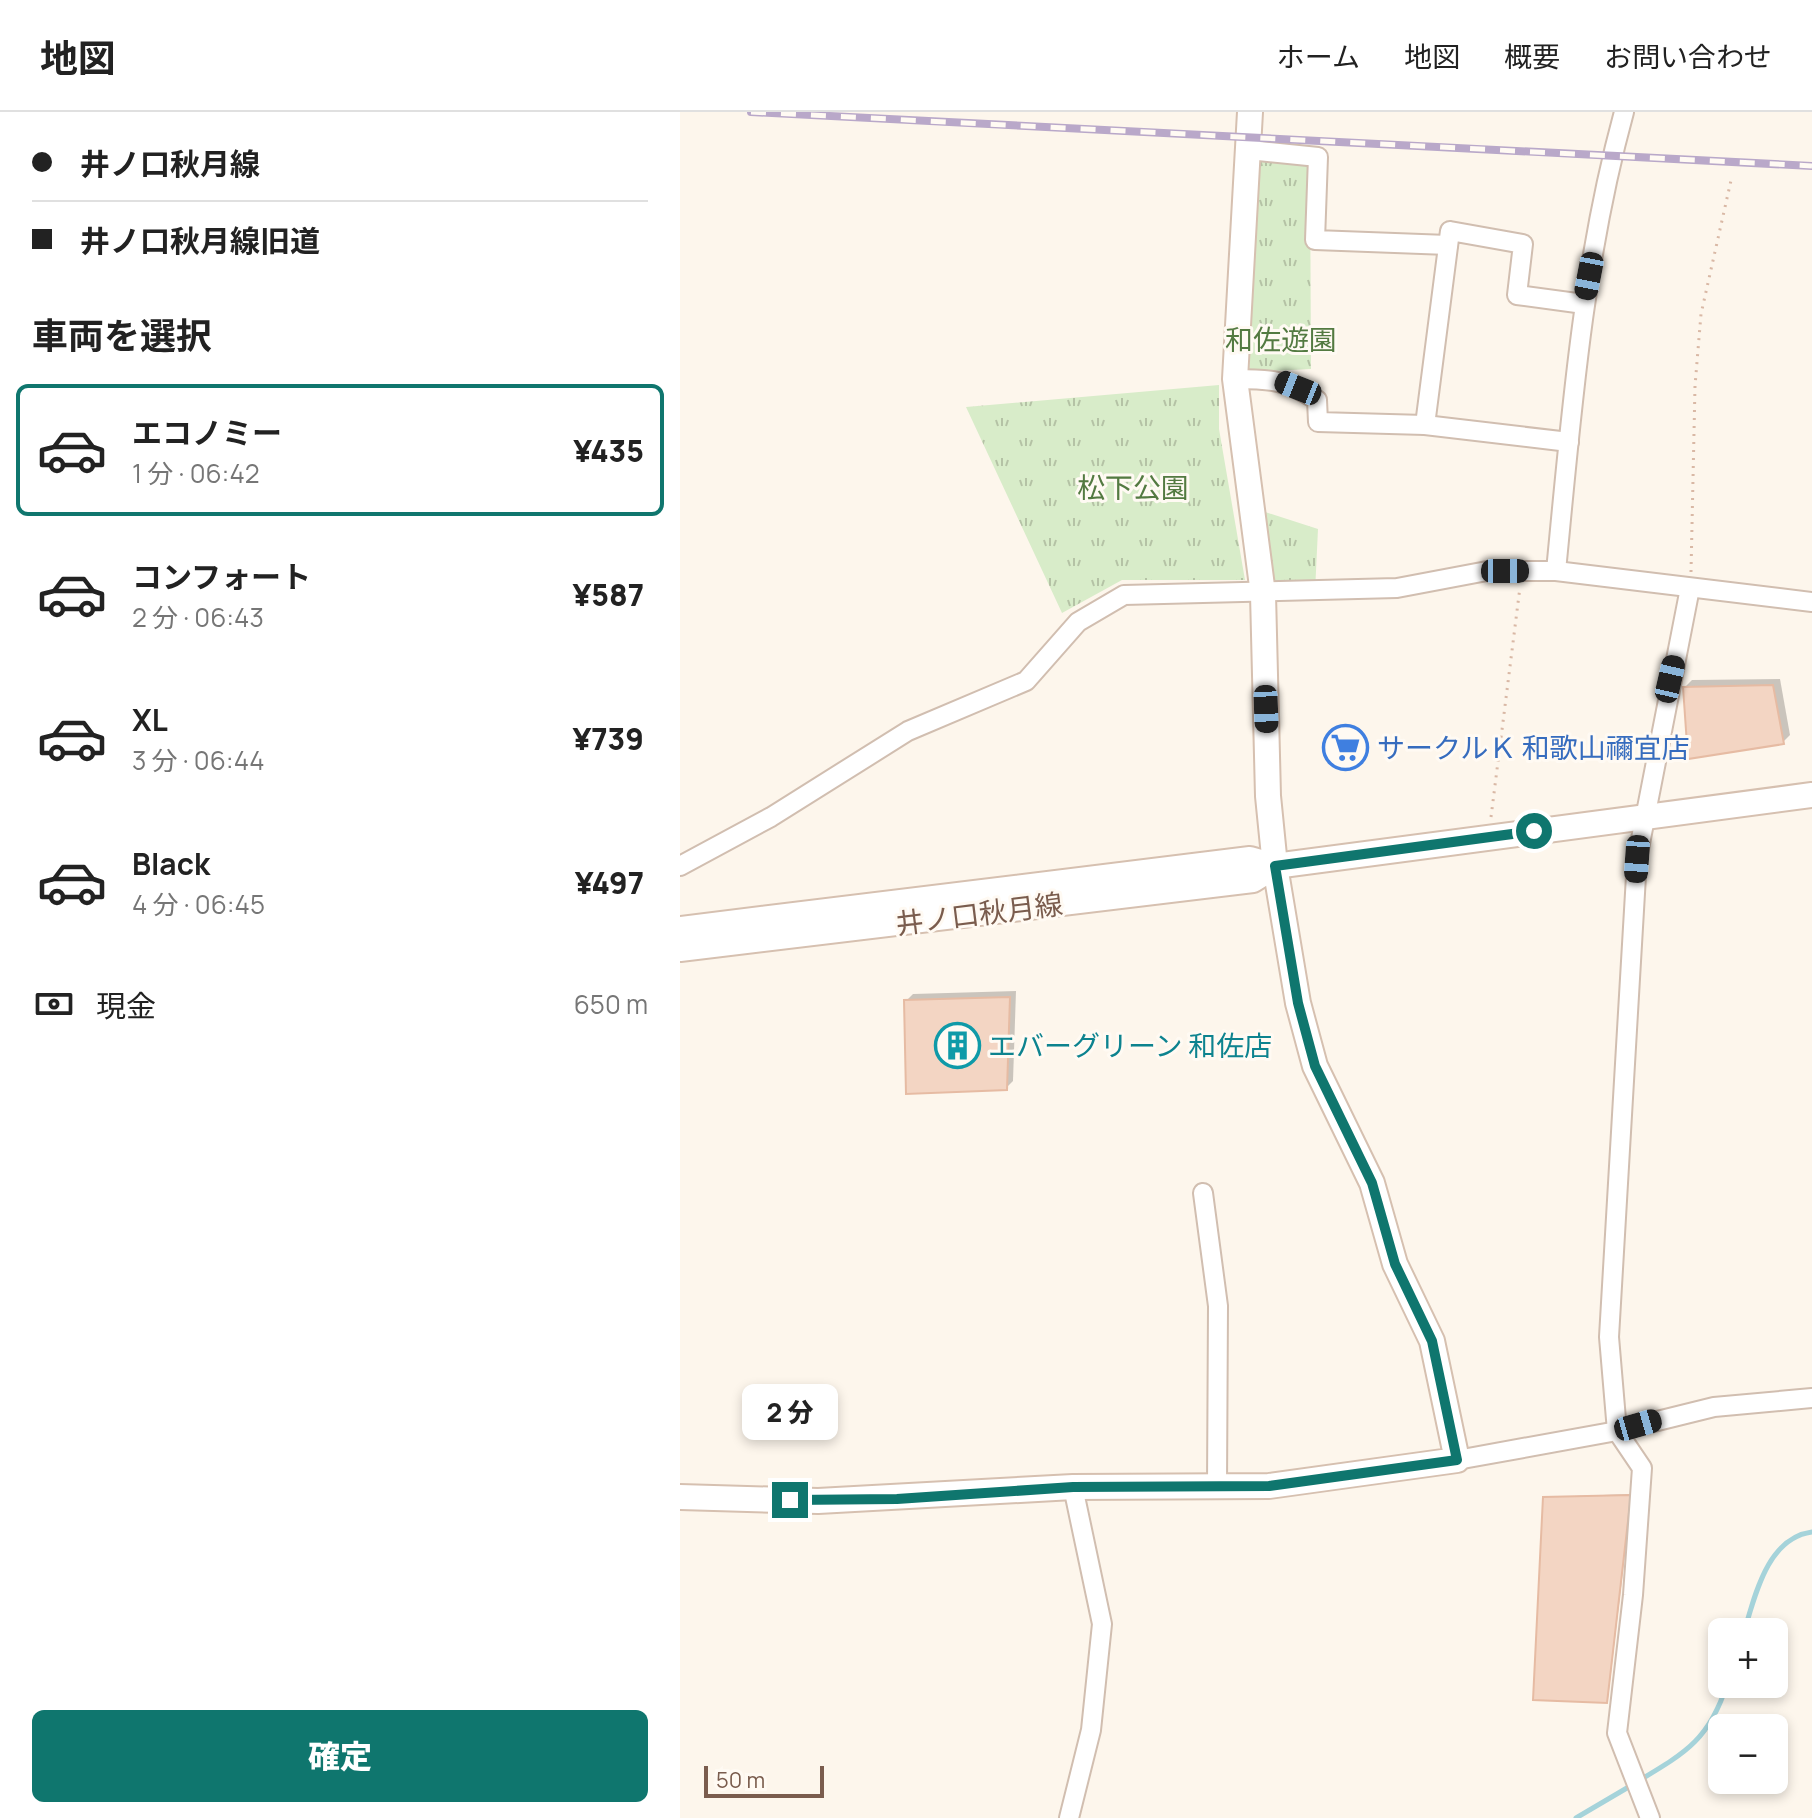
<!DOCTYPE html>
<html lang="ja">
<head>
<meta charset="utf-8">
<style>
  body { margin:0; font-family:Manrope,"Noto Sans JP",sans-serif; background:#f2f2f2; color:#222; height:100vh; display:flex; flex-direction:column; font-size:30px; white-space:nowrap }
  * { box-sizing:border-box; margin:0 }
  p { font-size:26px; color:#767676 }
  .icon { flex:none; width:44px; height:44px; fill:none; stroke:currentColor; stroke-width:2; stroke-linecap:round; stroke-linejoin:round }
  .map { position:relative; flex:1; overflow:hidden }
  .side { display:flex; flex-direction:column; background:#fff; width:680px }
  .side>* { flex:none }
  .top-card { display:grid; align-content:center; height:176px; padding:0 32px; background:#fff }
  .controls { position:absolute; left:1028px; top:1506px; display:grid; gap:16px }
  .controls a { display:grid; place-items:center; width:80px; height:80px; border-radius:12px; background:#fff; box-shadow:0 4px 12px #0003; font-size:40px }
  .scale { position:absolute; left:24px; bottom:20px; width:120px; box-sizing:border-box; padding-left:8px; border:4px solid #7a5c4d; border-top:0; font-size:22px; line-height:28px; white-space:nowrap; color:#7a5c4d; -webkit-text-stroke:6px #fffaf3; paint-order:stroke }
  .end { position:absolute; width:36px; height:36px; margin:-18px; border:10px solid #0f766e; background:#fff; box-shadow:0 0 0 4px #fff }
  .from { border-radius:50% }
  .bubble { position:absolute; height:56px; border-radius:12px; background:#fff; box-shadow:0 4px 12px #0003; font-size:26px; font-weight:800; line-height:56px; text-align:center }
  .car { position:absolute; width:24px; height:48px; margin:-24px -12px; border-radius:10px; box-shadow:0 0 6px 2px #0007; background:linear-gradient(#222 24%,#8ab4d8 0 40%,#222 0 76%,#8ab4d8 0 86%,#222 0) }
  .top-card b { display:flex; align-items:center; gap:28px; height:76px; font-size:30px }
  .top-card b+b { border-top:2px solid #e0e0e0 }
  .top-card i { width:20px; height:20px; background:#222 }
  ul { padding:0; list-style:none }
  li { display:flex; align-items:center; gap:24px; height:132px; margin:0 16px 12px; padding:0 16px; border:4px solid transparent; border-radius:12px }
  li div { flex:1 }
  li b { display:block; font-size:30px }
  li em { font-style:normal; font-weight:800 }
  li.current { border-color:#0f766e }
  li>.icon { width:72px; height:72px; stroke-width:1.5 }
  h2 { padding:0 32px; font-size:36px; line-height:96px }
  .pay { display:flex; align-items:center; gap:20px; height:88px; padding:0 32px; font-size:30px }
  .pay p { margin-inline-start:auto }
  .action { display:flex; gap:16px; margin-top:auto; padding:16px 32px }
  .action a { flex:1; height:92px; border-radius:12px; background:#0f766e; color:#fff; font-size:32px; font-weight:800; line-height:92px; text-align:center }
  header { display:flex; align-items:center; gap:48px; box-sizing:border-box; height:112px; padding:0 40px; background:#fff; border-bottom:2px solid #e0e0e0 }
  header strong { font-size:38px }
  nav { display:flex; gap:44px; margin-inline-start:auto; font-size:28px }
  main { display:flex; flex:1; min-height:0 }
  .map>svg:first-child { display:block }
</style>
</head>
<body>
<header>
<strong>地図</strong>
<nav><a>ホーム</a><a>地図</a><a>概要</a><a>お問い合わせ</a></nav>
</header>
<main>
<section class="side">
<div class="top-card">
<b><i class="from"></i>井ノ口秋月線</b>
<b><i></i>井ノ口秋月線旧道</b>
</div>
<h2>車両を選択</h2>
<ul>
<li class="current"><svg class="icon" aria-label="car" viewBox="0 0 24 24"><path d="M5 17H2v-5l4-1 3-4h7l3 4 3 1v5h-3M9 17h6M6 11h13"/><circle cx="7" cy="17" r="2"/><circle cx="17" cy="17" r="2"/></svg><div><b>エコノミー</b><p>1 分 · 06:42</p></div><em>¥435</em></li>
<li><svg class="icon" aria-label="car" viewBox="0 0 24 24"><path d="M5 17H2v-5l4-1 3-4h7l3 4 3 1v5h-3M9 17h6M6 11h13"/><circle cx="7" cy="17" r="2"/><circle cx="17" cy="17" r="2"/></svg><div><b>コンフォート</b><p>2 分 · 06:43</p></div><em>¥587</em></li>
<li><svg class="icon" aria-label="car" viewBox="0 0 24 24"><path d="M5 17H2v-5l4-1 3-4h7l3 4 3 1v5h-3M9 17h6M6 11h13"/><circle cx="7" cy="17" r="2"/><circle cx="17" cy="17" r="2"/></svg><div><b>XL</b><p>3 分 · 06:44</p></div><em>¥739</em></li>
<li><svg class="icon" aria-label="car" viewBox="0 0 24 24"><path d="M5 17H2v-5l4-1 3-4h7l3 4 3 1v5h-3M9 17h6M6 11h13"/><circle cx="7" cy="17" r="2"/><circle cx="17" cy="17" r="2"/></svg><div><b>Black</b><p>4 分 · 06:45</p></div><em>¥497</em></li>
</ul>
<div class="pay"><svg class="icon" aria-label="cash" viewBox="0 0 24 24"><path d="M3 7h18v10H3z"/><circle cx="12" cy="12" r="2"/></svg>現金<p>650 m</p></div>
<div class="action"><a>確定</a></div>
</section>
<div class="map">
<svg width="1132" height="1706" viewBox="0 0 1132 1706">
  <defs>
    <pattern id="park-tufts" width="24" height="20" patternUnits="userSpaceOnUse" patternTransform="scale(2)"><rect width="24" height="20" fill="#d8ecc9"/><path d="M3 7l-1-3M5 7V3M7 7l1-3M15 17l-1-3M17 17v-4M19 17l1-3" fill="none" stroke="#b4c2a5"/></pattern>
  </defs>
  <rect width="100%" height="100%" fill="#fdf6ec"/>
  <g fill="url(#park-tufts)">
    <path d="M 578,44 L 630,50 L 631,257 L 569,260 Z"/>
    <path d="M 539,273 L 539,317 L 565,468 L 442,468 L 382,501 L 286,295 Z"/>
    <path d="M 582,399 L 638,417 L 635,480 L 589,473 Z"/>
  </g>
  <g fill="#0003">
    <path d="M 1100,567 L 1110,623 L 1103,630 L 1005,575 L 1012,568 Z"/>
    <path d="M 336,879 L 333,969 L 326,976 L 226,889 L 233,882 Z"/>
    <path d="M 952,1382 L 928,1587 L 927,1589 L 865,1385 Z"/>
  </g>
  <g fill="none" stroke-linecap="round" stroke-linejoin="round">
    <g stroke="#a5d3da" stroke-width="5">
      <path d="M 1064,1520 C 1075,1484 1087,1426 1132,1420"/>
      <path d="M 960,1668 C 1007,1640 1030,1626 1047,1572"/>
      <path d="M 896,1706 L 952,1673"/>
    </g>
  </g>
  <g fill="#f3d5c3" stroke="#e6bba3" stroke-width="2">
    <path d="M 1093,573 L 1104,632 L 1008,647 L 1003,575 Z"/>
    <path d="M 330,885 L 327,978 L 226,982 L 224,888 Z"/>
    <path d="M 951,1383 L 927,1591 L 853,1588 L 863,1385 Z"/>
  </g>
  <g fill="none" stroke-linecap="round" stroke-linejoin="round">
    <defs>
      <g id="street">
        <path d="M 569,38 L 638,45 L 635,128 L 768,133"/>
        <path d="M 555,267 C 591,267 606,268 637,288 L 638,310 L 745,313 L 889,330"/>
        <path d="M 745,313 L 770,119 L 843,132 L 837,183 L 904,192"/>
        <path d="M 876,459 C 891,305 903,149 944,0"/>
        <path d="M 0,754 L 91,705 L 228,619 L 346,569 L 398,510 L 444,483 L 717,476 L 807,459 L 876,459 L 1132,490"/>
        <path d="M 523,1081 L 538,1194 L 537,1374"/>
        <path d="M 777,1348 L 937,1319 L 1034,1295 L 1132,1286"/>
        <path d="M 389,1706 L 411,1618 L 422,1512 L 393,1375"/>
        <path d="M 970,1706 L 937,1621 L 953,1483 L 962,1356 L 937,1319 L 929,1225 L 957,747 L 1010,476"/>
      </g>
      <g id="secondary">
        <path d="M 0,817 L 570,747 L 595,754 L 1132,683"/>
        <path d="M 0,837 L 573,768 L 595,754"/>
        <path d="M 0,1385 L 138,1389 L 393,1375 L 589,1374 L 777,1348 L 752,1229 L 715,1152 L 692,1071 L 635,954 L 618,891 L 595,754 L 588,684 L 583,482 L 555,267 L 570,0"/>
      </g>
    </defs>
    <use href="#street" stroke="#d1beb0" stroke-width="22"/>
    <use href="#secondary" stroke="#d6c0b0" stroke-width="28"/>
    <g stroke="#d9b8a5" stroke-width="3" stroke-dasharray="2 6" stroke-linecap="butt">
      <path d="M 1011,460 L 1015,274 L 1021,202 L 1052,64"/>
      <path d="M 811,705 L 840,475"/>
    </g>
    <use href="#street" stroke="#fff" stroke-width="18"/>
    <use href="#secondary" stroke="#fff" stroke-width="24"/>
    <defs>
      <path id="rail" d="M 71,0 L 1132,54"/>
    </defs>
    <use href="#rail" stroke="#b9a8c9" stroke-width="8"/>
    <use href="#rail" stroke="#fffaf3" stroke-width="5" stroke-dasharray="15" stroke-linecap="butt"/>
  </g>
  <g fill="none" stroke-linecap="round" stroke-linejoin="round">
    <path stroke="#0f766e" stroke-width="10" d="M 110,1388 L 217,1387 L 393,1375 L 589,1374 L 777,1348 L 752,1229 L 715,1152 L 692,1071 L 635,954 L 618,891 L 595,754 L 854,719"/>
  </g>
  <defs>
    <symbol id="supermarket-ring" viewBox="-11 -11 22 22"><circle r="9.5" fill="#fffaf3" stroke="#3f7fe0" stroke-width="1.5"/><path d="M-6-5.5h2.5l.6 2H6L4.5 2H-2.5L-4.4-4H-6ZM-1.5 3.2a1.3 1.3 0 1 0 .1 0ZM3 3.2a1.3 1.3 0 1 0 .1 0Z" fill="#3f7fe0"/></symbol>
    <symbol id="building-ring" viewBox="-11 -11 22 22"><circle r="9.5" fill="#fffaf3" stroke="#0f9aa8" stroke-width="1.5"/><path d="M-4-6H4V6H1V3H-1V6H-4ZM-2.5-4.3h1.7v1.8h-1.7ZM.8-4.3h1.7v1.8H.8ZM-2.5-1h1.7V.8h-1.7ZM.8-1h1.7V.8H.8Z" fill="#0f9aa8"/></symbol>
  </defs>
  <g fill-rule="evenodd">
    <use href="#supermarket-ring" x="640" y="610" width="51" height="51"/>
    <use href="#building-ring" x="252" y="908" width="51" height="51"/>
  </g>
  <g text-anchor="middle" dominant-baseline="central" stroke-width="6" stroke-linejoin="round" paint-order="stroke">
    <g font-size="28" fill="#537a41" stroke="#fffaf3">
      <text x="601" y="227">和佐遊園</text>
      <text x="453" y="375">松下公園</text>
    </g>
    <g font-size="28" fill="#366cbe" stroke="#fffaf3" text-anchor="start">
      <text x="697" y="635">サークルＫ 和歌山禰宜店</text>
    </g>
    <g font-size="28" fill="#7a5c4d" stroke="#fffaf3">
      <text transform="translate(299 801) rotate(-7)">井ノ口秋月線</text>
    </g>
    <g font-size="28" fill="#0d838f" stroke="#fffaf3" text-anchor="start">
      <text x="308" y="933">エバーグリーン 和佐店</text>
    </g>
  </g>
</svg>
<div class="controls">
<a>+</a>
<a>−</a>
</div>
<div class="scale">50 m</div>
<i class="end from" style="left:854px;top:719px"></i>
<i class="end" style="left:110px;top:1388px"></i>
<div class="bubble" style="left:62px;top:1272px;width:96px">2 分</div>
<i class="car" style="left:909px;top:164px;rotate:191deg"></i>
<i class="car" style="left:618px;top:276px;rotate:292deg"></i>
<i class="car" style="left:825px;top:459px;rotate:90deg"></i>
<i class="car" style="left:990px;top:567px;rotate:13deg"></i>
<i class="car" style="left:586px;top:597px;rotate:178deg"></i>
<i class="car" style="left:957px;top:747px;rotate:184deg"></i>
<i class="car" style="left:958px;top:1313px;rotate:74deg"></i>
</div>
</main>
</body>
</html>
